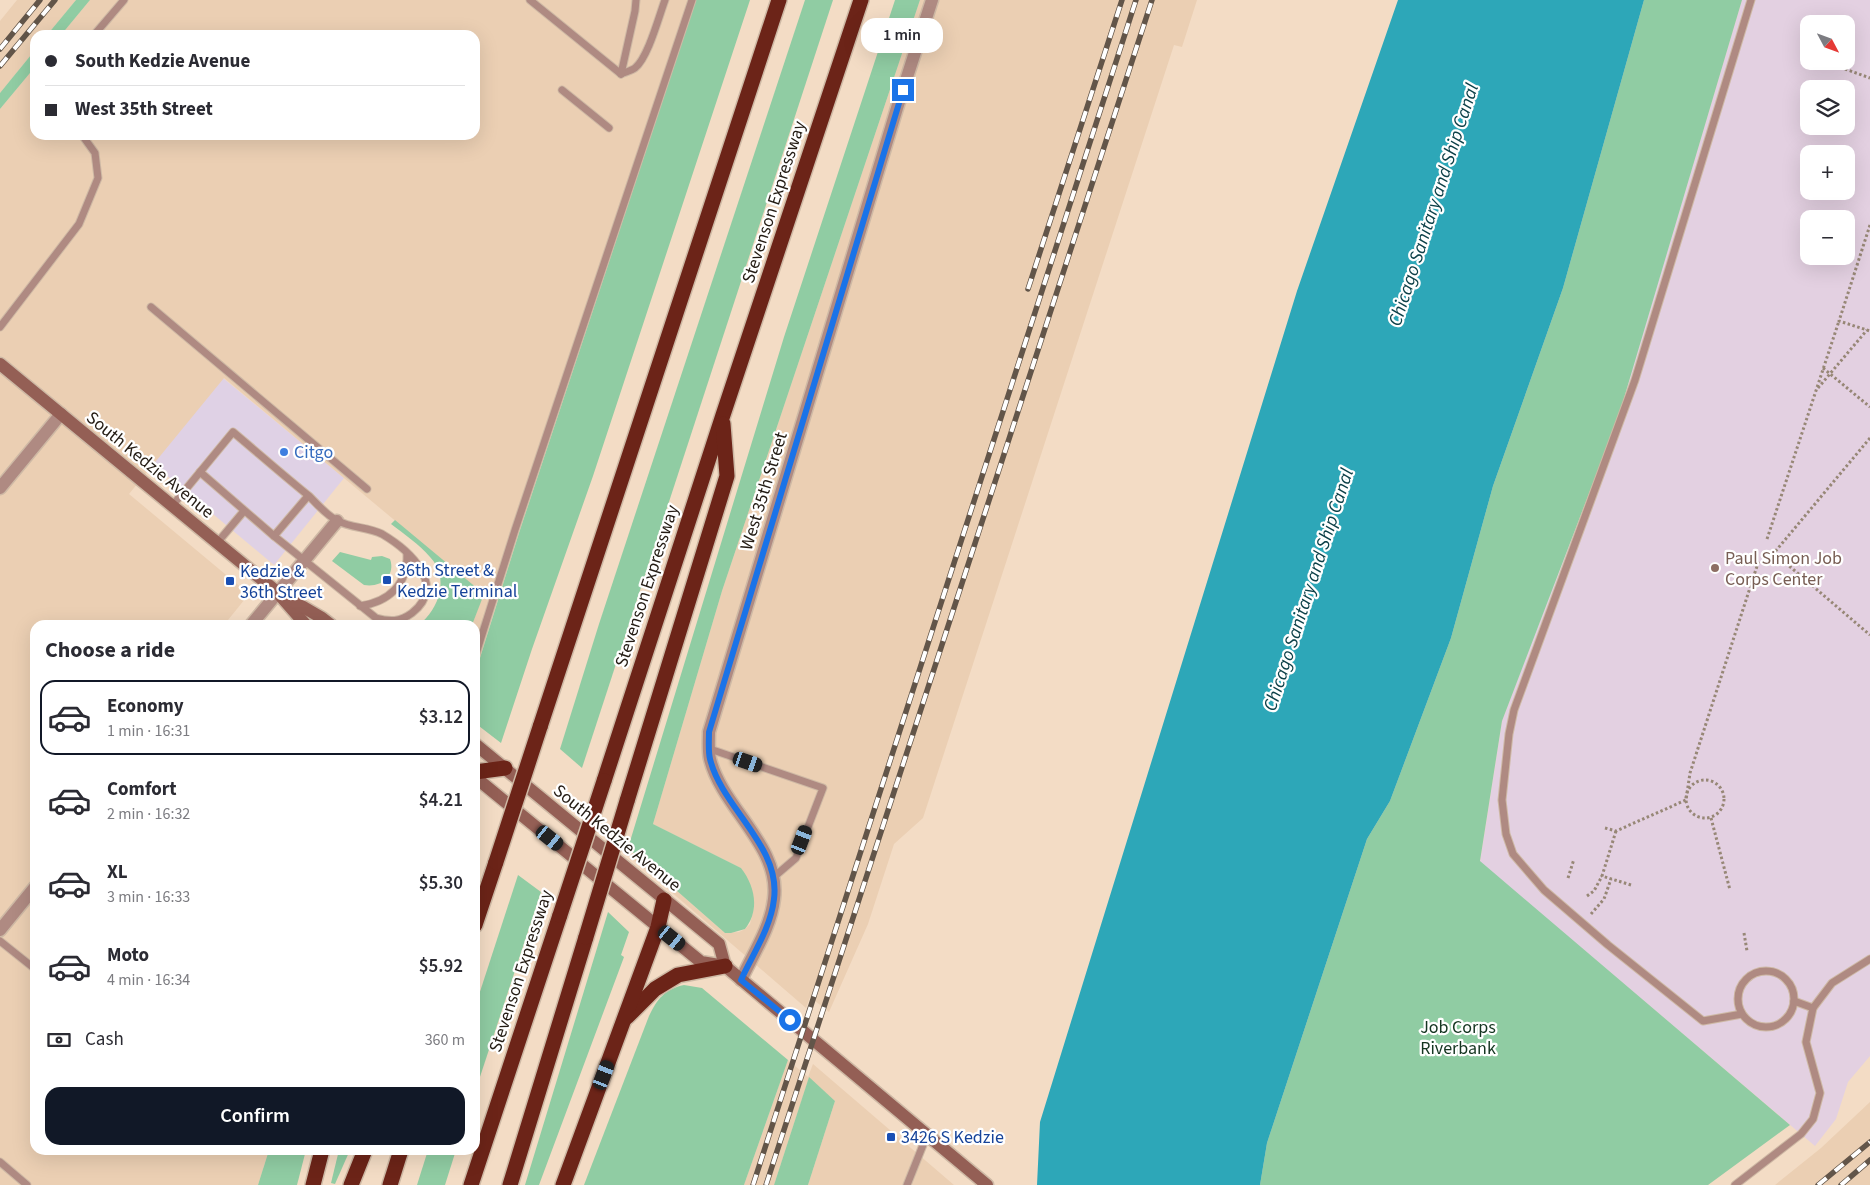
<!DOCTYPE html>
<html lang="en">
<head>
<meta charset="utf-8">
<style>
  body { margin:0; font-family:"Source Sans 3",sans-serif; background:#f7f7f7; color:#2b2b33; height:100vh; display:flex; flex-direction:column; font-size:19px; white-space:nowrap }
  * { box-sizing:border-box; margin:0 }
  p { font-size:16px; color:#7c7c81 }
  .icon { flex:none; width:28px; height:28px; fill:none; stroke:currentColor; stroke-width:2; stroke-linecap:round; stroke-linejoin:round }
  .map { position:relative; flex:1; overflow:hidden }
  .drawer { position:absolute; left:30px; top:620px; width:450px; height:535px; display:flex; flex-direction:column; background:#fff; border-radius:15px; box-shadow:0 5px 20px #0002 }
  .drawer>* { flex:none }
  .guide { position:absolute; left:30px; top:30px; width:450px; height:110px; border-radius:15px; box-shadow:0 5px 20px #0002; display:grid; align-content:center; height:110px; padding:0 15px; background:#fff }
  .needle { width:32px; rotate:131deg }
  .fabs { position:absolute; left:1800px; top:15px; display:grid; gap:10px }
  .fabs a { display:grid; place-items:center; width:55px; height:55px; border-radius:10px; background:#fff; box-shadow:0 5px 20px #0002; font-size:25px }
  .end { position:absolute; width:22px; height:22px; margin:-11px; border:6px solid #1a73e8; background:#fff; box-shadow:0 0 0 2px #fff }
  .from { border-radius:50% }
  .bubble { position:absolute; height:35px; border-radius:15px; background:#fff; box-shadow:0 5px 20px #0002; font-size:16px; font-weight:600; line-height:35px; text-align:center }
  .car { position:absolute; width:15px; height:30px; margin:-15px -8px; border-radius:6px; box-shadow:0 0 4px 1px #0007; background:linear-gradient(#222 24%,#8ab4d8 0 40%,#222 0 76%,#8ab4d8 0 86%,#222 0) }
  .guide b { display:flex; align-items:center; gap:18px; height:48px; font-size:19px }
  .guide b+b { border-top:1px solid #e1e1e2 }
  .guide i { width:12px; height:12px; background:#2b2b33 }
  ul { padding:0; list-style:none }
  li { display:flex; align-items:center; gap:15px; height:75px; margin:0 10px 8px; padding:0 5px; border:2px solid transparent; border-radius:15px }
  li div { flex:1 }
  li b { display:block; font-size:19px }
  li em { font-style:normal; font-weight:600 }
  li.current { border-color:#111827 }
  li>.icon { width:45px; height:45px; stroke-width:1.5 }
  h2 { padding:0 15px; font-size:22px; line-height:60px }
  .pay { display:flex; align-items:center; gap:12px; height:55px; padding:0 15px; font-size:19px }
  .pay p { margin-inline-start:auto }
  .primary-button { display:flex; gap:10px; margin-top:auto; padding:10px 15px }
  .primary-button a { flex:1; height:58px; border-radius:15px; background:#111827; color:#fff; font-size:20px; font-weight:600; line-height:58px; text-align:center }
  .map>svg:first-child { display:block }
</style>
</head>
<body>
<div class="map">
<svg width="1870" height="1185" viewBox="0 0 1870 1185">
  <rect width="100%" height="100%" fill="#f3dcc5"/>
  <path fill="#dfd1e5" d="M 223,378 L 344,478 L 274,565 L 153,464 Z"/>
  <g fill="#ebcfb3">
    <path d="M 17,0 L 76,0 L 47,35 L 35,35 L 35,50 L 0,93 L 0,21 Z"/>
    <path d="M 90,0 L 696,0 L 519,533 L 475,674 L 475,625 L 472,625 L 483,594 L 224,378 L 129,494 L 249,594 L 224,625 L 35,625 L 35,1150 L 269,1150 L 258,1185 L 0,1185 L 0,109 L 35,67 L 35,135 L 475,135 L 475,35 L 61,35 Z"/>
    <path d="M 920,0 L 1197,0 L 1182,47 L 1174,45 L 923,818 L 894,844 L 868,924 L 829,1012 L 810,997 L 806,1008 L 626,853 L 628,848 L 725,933 L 739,932 L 745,929 L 750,924 L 754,907 L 741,868 L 653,824 L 722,591 Z"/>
    <path d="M 788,1060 L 808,1077 L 813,1064 L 954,1185 L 808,1185 L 835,1101 L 809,1078 L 774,1185 L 744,1185 Z"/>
    <path d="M 1870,1102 L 1870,1185 L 1775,1185 L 1821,1148 Z"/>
  </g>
  <path fill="#e3d0e1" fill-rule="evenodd" d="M 1742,0 L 1870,0 L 1870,1056 L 1848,1082 L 1836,1119 L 1815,1146 L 1480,862 L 1502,721 L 1619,415 ZM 1809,24 L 1846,24 L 1846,61 L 1809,61 ZM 1809,89 L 1846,89 L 1846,126 L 1809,126 ZM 1809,154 L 1846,154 L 1846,191 L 1809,191 ZM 1809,219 L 1846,219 L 1846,256 L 1809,256 Z"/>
  <g fill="#90cca3">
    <path d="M 76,0 L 90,0 L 61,35 L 47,35 Z"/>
    <path d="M 696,0 L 750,0 L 593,476 L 532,649 L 501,743 L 475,723 L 475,674 L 519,533 Z"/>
    <path d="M 805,0 L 833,0 L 582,768 L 560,749 L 599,624 Z"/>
    <path d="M 895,0 L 920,0 L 722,591 L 653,824 L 741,868 C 755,886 760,910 745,929 L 731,933 L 725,933 L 628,848 L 784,337 Z"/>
    <path d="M 1644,0 L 1742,0 L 1619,415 L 1502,721 L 1480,861 L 1790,1125 L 1708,1185 L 1260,1185 L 1267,1143 L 1367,839 L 1390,801 L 1451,638 L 1493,486 L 1563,288 Z"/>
    <path d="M 35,50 L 35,67 L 0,109 L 0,93 Z"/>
    <path d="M 395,520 L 484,594 L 472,625 L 419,625 C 439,609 450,578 430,557 C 419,544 404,534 391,524 Z"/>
    <path d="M 340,552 L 371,560 L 372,557 L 382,556 L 390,559 C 396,576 381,588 364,585 L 332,561 Z"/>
    <path d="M 518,875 L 541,892 L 475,1092 L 475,1007 Z"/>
    <path d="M 608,912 L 629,932 L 621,955 L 624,957 L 539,1185 L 525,1185 Z"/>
    <path d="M 684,985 L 702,988 L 788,1060 L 744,1185 L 584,1185 L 649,1016 C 657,999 665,989 684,985 Z"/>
    <path d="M 809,1077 L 835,1101 L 808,1185 L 774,1185 Z"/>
    <path d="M 269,1150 L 306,1150 L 297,1185 L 258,1185 Z"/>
    <path d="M 339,1150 L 350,1150 L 335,1184 L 331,1183 Z"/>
    <path d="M 428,1150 L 456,1150 L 445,1185 L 417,1185 Z"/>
  </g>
  <path fill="#2da7b8" d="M 1398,0 L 1644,0 L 1563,288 L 1493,486 L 1451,638 L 1390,801 L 1367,839 L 1267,1143 L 1260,1185 L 1037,1185 L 1040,1122 L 1297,291 Z"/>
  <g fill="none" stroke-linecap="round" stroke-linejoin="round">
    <defs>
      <g id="lane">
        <path d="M 530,0 L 621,74"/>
        <path d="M 94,35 L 124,0"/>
        <path d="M 621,74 C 625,72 631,71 635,68 C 648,58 659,16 665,0"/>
        <path d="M 621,74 L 635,11 L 636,0"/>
        <path d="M 562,90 L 609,128"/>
        <path d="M 151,307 L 367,489"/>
        <path d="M 0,327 L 79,224 L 98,178 L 95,153 L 82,135"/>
        <path d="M 200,472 L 274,536 L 308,496"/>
        <path d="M 172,506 L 233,432 C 258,453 283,475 309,496 C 317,504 327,516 338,521 C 351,528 368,527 382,534 C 409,550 448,585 412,613 C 400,622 390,622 376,618 L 274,536"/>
        <path d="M 217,543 L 244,511"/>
        <path d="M 360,606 C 389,602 408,584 407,554"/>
        <path d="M 475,657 L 515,530 L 692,0"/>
        <path d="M 710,749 L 823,788 L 796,858 L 775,876"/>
        <path d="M 0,941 L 35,969"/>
        <circle cx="1766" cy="999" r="28"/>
        <path d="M 1794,1001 L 1813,1008"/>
        <path d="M 1742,1014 L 1703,1021 L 1608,945 L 1544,890 L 1513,854 L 1506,834 L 1502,800 L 1509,734 L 1514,710 L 1635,380 L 1751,0"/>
        <path d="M 0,1162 L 27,1185"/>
        <path d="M 907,1185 L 927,1135"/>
        <path d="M 1735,1185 L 1801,1134 L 1813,1119 L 1820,1093 L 1806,1042 L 1813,1008 L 1832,983 L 1870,959"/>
      </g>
      <g id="street">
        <path d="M 0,488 L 61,414"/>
        <path d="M 251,625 L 337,521"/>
        <path d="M 0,930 L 35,887"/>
        <path d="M 741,980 C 753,954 771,927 774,899 C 781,846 722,808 710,759 C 708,751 709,741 709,732 L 897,108 L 932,0"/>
      </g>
      <g id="secondary">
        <path d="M 0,364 L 277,592 L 306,625"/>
        <path d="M 286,597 L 322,618 L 331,625"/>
        <path d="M 475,744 L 719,944 L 725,966"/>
        <path d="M 475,777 L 701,962 L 725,966 L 987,1185"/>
      </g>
      <g id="highway">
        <path d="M 540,727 L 779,0"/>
        <path d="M 475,772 L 505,768"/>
        <path d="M 604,781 L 723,415 L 861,0"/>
        <path d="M 627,801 L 727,476 L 723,424"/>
        <path d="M 475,925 L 496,862"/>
        <path d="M 627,1017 L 655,989 L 678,975 L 725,966"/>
        <path d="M 313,1185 L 322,1150"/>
        <path d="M 351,1185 L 365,1150"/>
        <path d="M 390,1185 L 401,1150"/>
        <path d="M 471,1185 L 560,915"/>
        <path d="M 510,1185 L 586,937"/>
        <path d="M 563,1185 L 658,927 L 664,900"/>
      </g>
    </defs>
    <use href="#lane" stroke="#ceb9a5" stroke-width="9"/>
    <use href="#street" stroke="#ceb9a5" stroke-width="15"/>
    <use href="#secondary" stroke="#ceb9a5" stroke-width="15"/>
    <use href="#highway" stroke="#ceb9a5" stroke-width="18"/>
    <g stroke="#978776" stroke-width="3" stroke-dasharray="2.5 2.5" stroke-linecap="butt">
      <path d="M 1845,69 L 1870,78"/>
      <path d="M 1870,225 L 1839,321 L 1870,331"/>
      <path d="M 1823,368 L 1870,407"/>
      <path d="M 1818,388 L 1867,330"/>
      <path d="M 1870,438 L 1774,553 L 1870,635"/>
      <path d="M 1767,539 L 1839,321"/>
      <circle cx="1705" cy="799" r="19"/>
      <path d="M 1711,818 L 1730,890"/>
      <path d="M 1605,828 L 1616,831 L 1686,800 L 1690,773 L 1759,560"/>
      <path d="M 1616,831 L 1602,876 L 1631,885"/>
      <path d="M 1568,878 L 1574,859"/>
      <path d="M 1587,896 L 1594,891 L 1602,876"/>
      <path d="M 1591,914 L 1604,899 L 1611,879"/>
      <path d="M 1744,933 L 1747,951"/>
    </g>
    <use href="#lane" stroke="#af8a82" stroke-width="7"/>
    <use href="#street" stroke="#af8a82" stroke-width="12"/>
    <use href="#secondary" stroke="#945f55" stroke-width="12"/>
    <use href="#highway" stroke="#6c2418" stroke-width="15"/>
    <defs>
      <g id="rail">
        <path d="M 0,49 L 40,0"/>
        <path d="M 0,66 L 55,0"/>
        <path d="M 1028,289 L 1122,0"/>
        <path d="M 753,1185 L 1136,0"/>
        <path d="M 766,1185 L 1152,0"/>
        <path d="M 1818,1185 L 1870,1142"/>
        <path d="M 1841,1185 L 1870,1160"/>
      </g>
    </defs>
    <use href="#rail" stroke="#625549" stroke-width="5.5"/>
    <use href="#rail" stroke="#fff" stroke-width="4" stroke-dasharray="11" stroke-linecap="butt"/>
    <defs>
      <g id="highway-bridge">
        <path d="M 496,862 L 540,727"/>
        <path d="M 560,915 L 604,781"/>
        <path d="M 586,937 L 627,801"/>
      </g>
    </defs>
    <use href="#highway-bridge" stroke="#ceb9a5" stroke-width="18" stroke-linecap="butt"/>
    <use href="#highway-bridge" stroke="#6c2418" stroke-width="15"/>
  </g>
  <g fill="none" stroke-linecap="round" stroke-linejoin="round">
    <path stroke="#1a73e8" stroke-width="6" d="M 790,1020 L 741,980 C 753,954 771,927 774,899 C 781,846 722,808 710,759 C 708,751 709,741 709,732 L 903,90"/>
  </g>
  <circle fill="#3f7fe0" stroke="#fff" stroke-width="2" cx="284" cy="452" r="5"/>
  <circle fill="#8d6e63" stroke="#fff" stroke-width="2" cx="1715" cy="568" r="5"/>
  <g fill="#1a4fb4" stroke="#fff" stroke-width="2">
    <rect x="382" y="575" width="10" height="10" rx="2.5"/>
    <rect x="225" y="576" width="10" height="10" rx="2.5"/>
    <rect x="886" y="1132" width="10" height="10" rx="2.5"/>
  </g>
  <g text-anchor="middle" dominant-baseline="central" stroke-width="4.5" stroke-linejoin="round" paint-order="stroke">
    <g font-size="18" fill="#231b13" stroke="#fff">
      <text transform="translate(774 202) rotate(-72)">Stevenson Expressway</text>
      <text transform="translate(150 465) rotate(39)">South Kedzie Avenue</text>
      <text transform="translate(764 491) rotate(-73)">West 35th Street</text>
      <text transform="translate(647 586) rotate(-72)">Stevenson Expressway</text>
      <text transform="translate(617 838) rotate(39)">South Kedzie Avenue</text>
      <text transform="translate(521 971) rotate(-72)">Stevenson Expressway</text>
    </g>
    <g font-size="18" fill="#366cbe" stroke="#fff" text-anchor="start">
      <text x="294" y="452">Citgo</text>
    </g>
    <g font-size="18" fill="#785e54" stroke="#fff" text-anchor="start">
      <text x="1725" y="558">Paul Simon Job<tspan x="1725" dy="21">Corps Center</tspan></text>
    </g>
    <g font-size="18" fill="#164399" stroke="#fff" text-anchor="start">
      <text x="397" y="570">36th Street &amp;<tspan x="397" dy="21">Kedzie Terminal</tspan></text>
      <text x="240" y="571">Kedzie &amp;<tspan x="240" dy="21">36th Street</tspan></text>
      <text x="901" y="1137">3426 S Kedzie</text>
    </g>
    <g font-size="18" fill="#143520" stroke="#fff">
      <text x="1458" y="1027">Job Corps<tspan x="1458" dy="21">Riverbank</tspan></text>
    </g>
    <g font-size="19" font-style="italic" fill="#0d4149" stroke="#fff">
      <text transform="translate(1434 205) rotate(-72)">Chicago Sanitary and Ship Canal</text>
      <text transform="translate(1309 590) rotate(-72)">Chicago Sanitary and Ship Canal</text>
    </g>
  </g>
</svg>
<div class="fabs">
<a><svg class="needle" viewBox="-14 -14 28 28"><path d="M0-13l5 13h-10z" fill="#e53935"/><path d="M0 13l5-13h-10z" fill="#7c7c81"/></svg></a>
<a><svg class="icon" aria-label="layers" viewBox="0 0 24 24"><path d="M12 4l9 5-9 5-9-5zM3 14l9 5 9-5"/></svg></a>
<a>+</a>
<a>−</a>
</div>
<i class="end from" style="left:790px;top:1020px"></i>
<i class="end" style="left:903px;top:90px"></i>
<div class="bubble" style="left:861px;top:18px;width:82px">1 min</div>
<i class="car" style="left:748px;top:762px;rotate:109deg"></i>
<i class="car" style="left:550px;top:838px;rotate:129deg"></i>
<i class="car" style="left:802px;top:840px;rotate:21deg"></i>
<i class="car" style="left:672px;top:938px;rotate:129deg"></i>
<i class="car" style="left:604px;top:1075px;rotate:21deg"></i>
<div class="guide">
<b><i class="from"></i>South Kedzie Avenue</b>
<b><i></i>West 35th Street</b>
</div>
<section class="drawer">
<h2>Choose a ride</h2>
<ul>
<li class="current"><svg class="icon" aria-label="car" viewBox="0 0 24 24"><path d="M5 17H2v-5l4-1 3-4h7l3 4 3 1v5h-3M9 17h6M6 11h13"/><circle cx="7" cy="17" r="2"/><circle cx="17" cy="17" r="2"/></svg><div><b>Economy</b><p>1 min · 16:31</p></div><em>$3.12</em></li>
<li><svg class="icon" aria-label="car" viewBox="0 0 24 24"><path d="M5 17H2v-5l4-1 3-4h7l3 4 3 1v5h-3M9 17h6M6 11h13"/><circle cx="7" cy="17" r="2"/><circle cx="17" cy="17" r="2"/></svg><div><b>Comfort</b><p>2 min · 16:32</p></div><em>$4.21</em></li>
<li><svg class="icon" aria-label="car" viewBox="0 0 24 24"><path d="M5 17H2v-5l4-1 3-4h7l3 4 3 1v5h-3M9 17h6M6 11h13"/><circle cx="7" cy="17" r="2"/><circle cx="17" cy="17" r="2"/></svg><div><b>XL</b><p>3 min · 16:33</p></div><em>$5.30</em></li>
<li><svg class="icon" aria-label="car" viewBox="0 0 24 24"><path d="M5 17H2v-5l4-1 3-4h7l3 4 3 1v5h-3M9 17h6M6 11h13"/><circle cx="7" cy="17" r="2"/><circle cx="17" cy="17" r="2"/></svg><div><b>Moto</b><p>4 min · 16:34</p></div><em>$5.92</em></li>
</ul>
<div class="pay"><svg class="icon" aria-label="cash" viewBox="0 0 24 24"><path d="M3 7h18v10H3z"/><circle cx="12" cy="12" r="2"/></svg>Cash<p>360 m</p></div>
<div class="primary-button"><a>Confirm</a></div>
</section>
</div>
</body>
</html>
